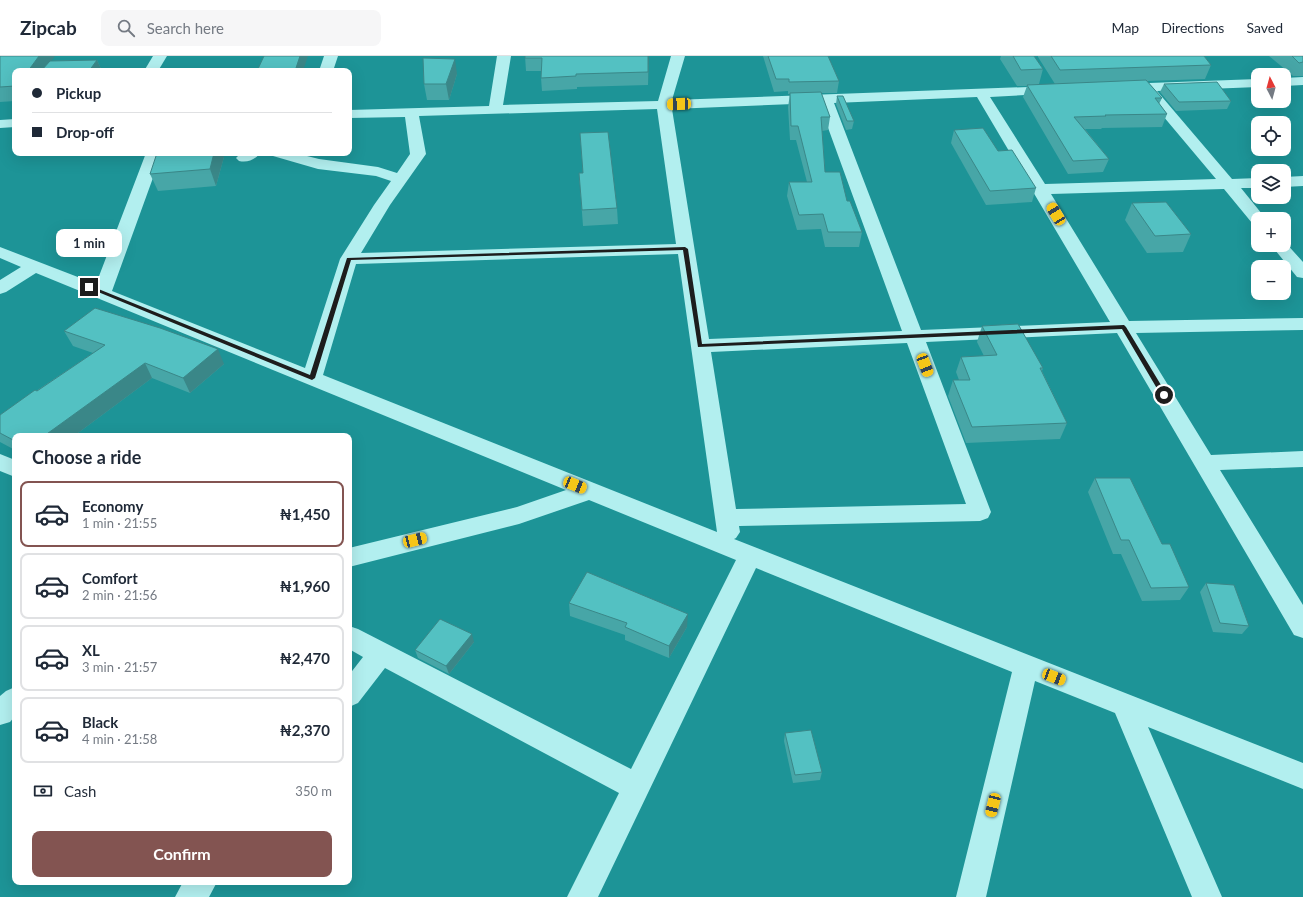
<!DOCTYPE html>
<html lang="en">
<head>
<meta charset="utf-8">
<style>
  body { margin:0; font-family:Lato,sans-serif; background:#f6f6f7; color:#1f2937; height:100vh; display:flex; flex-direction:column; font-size:15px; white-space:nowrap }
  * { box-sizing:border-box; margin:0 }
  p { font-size:13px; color:#747a83 }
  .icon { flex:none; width:22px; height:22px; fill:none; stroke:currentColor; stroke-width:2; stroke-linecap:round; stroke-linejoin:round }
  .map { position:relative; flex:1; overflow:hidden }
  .sheet { position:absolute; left:12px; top:377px; width:340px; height:452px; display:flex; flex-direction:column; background:#fff; border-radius:8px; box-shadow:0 4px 16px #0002 }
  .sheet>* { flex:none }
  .hud { position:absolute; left:12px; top:12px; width:340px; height:88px; border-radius:8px; box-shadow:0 4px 16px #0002; display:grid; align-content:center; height:88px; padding:0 20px; background:#fff }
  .needle { width:26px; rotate:354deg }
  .tools { position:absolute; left:1251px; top:12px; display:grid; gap:8px }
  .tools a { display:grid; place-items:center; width:40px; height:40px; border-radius:8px; background:#fff; box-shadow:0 4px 16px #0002; font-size:20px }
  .end { position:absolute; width:18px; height:18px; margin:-9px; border:5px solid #1d1d1d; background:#fff; box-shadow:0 0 0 2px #fff }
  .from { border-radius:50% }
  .bubble { position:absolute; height:28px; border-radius:8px; background:#fff; box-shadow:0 4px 16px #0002; font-size:13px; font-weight:700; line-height:28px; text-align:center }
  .car { position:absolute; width:12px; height:24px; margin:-12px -6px; border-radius:5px; box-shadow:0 0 3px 1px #0007; background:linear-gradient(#f5c518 24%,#345 0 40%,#f5c518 0 76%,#345 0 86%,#f5c518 0) }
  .hud b { display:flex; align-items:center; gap:14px; height:38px; font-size:15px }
  .hud b+b { border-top:1px solid #e0e1e3 }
  .hud i { width:10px; height:10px; background:#1f2937 }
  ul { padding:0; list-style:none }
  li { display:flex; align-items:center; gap:12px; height:66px; margin:0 8px 6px; padding:0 12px; border:2px solid #e0e1e3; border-radius:8px }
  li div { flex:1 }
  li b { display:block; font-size:15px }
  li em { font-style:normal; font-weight:700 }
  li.selected { border-color:#835451 }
  li>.icon { width:36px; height:36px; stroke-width:1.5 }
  h2 { padding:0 20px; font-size:18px; line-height:48px }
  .pay { display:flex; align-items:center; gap:10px; height:44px; padding:0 20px; font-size:15px }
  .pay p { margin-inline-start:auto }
  .action { display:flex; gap:8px; margin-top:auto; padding:8px 20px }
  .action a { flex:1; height:46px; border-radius:8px; background:#835451; color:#fff; font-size:16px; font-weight:700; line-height:46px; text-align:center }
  header { display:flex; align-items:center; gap:24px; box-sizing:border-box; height:56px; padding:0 20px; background:#fff; border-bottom:1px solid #e0e1e3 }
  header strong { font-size:19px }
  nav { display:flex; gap:22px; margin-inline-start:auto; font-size:14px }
  .search { width:280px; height:36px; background:#f6f6f7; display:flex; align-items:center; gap:10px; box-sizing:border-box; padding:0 14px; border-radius:8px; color:#747a83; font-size:15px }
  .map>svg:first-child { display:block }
</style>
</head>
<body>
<header>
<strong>Zipcab</strong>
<div class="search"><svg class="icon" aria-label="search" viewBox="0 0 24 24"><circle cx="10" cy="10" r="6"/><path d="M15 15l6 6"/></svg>Search here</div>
<nav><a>Map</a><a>Directions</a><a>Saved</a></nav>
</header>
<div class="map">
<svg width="1303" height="841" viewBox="0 0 1303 841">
  <rect width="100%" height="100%" fill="#1d9497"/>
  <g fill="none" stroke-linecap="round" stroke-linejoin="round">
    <g fill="#b2efef" fill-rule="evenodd">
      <path d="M 153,0 L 167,0 L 158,15 L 144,15 Z"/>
      <path d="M 324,0 L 338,0 L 333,15 L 319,15 Z"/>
      <path d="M 497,0 L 511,0 L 503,49 L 658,45 L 671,0 L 685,0 L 672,44 L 1055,30 L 1060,31 L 1062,34 L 1060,37 L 990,41 L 1045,128 L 1216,123 L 1142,35 L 1117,35 L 1115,32 L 1117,29 L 1122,28 L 1258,23 L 1258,31 L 1157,35 L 1232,123 L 1258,122 L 1258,132 L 1241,132 L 1266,163 L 1258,163 L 1258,168 L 1252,167 L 1224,133 L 1051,138 L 1129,265 L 1303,262 L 1303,274 L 1136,277 L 1211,399 L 1303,395 L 1303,411 L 1220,414 L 1303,549 L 1303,582 L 1294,579 L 1117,277 L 926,286 L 991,456 L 988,462 L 980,465 L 739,470 L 740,476 L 736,482 L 734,483 L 1303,707 L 1303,733 L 1148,671 L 1222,841 L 1192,841 L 1115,657 L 1035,625 L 986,841 L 956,841 L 1012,616 L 756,512 L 598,841 L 567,841 L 619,737 L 385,612 L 358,647 L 349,651 L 349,619 L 363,601 L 349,593 L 349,570 L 358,573 L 631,713 L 736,504 L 589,444 L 519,468 L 349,511 L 349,492 L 517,451 L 566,434 L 36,217 L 6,236 L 0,238 L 0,224 L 21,211 L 0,202 L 0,191 L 96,228 L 146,97 L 162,97 L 112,235 L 305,312 L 340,203 L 374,149 L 391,125 L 376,120 L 318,113 L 273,100 L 270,97 L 295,97 L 319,103 L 378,111 L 397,117 L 410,98 L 405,61 L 349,62 L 349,54 L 489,50 ZM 977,41 L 1110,266 L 921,274 L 834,47 ZM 819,47 L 902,275 L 709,283 L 672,53 ZM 657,53 L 676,188 L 361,197 L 390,149 L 426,98 L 419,60 ZM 678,198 L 717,476 L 323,319 L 356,208 ZM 907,287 L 966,448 L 736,453 L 711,296 Z"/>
      <path d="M 1303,21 L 1303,29 L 1284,30 L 1284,22 Z"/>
      <path d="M 15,63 L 15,71 L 0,72 L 0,64 Z"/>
      <path d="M 241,97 L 260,97 C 255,104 247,107 239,105 L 236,102 Z"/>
      <path d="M 1303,120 L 1303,130 L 1284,131 L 1284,121 Z"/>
      <path d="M 1284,185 L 1303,206 L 1303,222 L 1297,221 L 1271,189 L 1284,189 Z"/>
      <path d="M 0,398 L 15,404 L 15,421 L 0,415 Z"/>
      <path d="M 15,631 L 15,660 L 10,666 L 0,669 L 0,640 L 6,635 Z"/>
      <path d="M 183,826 L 217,826 L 209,841 L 175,841 Z"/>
    </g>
  </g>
  <g fill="#47a6a7">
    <path d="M 0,0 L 51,5 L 97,4 L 102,15 L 15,15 L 15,45 L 0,46 Z"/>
    <path d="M 525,0 L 649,0 L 648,29 L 577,31 L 577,33 L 542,35 L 541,22 L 541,15 L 526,15 Z"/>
    <path d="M 763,0 L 828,0 L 839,25 L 837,37 L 821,37 L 830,61 L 828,74 L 822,75 L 825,116 L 847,145 L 862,176 L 859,191 L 825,191 L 821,173 L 797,174 L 787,140 L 789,126 L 807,126 L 796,84 L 790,84 L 788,51 L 790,38 L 788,38 L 788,35 L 774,36 Z"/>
    <path d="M 1001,0 L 1034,0 L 1043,13 L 1039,28 L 1055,28 L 1038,1 L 1038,0 L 1204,0 L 1211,9 L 1205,23 L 1147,25 L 1162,42 L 1159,48 L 1167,58 L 1162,71 L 1102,72 L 1101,73 L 1085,73 L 1109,103 L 1103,116 L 1068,118 L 1023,41 L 1027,30 L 1017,30 L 1000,3 Z"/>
    <path d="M 1269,0 L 1303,0 L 1303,20 L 1293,20 Z"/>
    <path d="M 457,18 L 449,44 L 427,44 L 424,28 Z"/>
    <path d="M 1164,28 L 1231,45 L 1227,53 L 1176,55 L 1160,36 Z"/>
    <path d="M 837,40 L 854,65 L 852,73 L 846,74 L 836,48 Z"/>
    <path d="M 954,74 L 998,95 L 1036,132 L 1032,146 L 986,149 L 951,87 Z"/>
    <path d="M 580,77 L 617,152 L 618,168 L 583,170 L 579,117 L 583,117 Z"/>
    <path d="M 224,101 L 216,130 L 158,135 L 150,118 Z"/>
    <path d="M 1132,147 L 1191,178 L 1183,196 L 1147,197 L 1125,164 Z"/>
    <path d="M 982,270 L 1043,312 L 1042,315 L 1067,367 L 1060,383 L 966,387 L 948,340 L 953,324 L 959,324 L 956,316 L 961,301 L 984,300 L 977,286 Z"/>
    <path d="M 64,275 L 224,308 L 190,337 L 152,322 L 74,380 L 15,380 L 15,394 L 0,386 L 0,359 L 93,297 L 73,290 Z"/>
    <path d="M 1095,422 L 1162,488 L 1189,531 L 1180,544 L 1142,545 L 1121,498 L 1113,498 L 1088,436 Z"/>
    <path d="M 1206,527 L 1249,570 L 1242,578 L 1213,576 L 1200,536 Z"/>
    <path d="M 569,547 L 687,571 L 669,602 L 625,584 L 625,579 L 570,560 Z"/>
    <path d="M 474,586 L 449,618 L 418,602 L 415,594 Z"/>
    <path d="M 785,677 L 822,716 L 820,724 L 793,727 L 784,685 Z"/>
  </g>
  <g fill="#3a8788">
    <path d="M 39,0 L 55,0 L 45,15 L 28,15 Z"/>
    <path d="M 300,0 L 308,0 L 303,15 L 295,15 Z"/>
    <path d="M 648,0 L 649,0 L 648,29 Z"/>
    <path d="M 455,3 L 457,18 L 449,44 L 446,28 Z"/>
    <path d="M 97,4 L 102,15 L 89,15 Z"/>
    <path d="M 214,97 L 222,97 L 224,101 L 216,130 L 210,113 Z"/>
    <path d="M 218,293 L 224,308 L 190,337 L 183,322 Z"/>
    <path d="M 145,307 L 152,322 L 74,380 L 44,380 Z"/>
    <path d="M 688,558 L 687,571 L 669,602 L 669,590 Z"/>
    <path d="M 472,578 L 474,586 L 449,618 L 446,610 Z"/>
  </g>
  <g fill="#53c1c2" stroke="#3a8788">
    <path d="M 0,0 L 39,0 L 28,15 L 15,15 L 15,30 L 0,31 Z"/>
    <path d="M 264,0 L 300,0 L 295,15 L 257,15 Z"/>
    <path d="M 525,0 L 648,0 L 648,16 L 576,18 L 576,20 L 541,22 L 542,2 L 525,2 Z"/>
    <path d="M 768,0 L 828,0 L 839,25 L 789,26 L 789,23 L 776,23 Z"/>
    <path d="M 1013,0 L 1034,0 L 1043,13 L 1021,14 Z"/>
    <path d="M 1051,0 L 1204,0 L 1211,9 L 1060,14 Z"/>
    <path d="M 1292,0 L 1303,0 L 1303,6 L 1299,7 Z"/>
    <path d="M 423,2 L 455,3 L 446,28 L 424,28 Z"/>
    <path d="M 97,4 L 89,15 L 41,15 L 50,5 Z"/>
    <path d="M 1146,24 L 1162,42 L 1155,42 L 1167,58 L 1105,59 L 1106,60 L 1074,61 L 1109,103 L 1073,105 L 1027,29 Z"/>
    <path d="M 1217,26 L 1231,45 L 1179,46 L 1164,28 Z"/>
    <path d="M 821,36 L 830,61 L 821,61 L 825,116 L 840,116 L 847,145 L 850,145 L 862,176 L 828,176 L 823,158 L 799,159 L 789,126 L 812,126 L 798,70 L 791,70 L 790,37 Z"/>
    <path d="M 837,40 L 843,40 L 854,65 L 847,65 Z"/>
    <path d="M 983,72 L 998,95 L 1012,94 L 1036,132 L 990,135 L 954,74 Z"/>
    <path d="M 608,76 L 617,152 L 582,154 L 579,117 L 583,117 L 580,77 Z"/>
    <path d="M 157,97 L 214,97 L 210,113 L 150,118 Z"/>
    <path d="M 1166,146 L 1191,178 L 1155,180 L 1132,147 Z"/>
    <path d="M 95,252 L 160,272 L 218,293 L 183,322 L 145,307 L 44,380 L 15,380 L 15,385 L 0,377 L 0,359 L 35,334 L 37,335 L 105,289 L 64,275 Z"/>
    <path d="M 1018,268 L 1043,312 L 1040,312 L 1067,367 L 972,371 L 953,324 L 970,324 L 961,301 L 997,299 L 982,270 Z"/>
    <path d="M 1095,422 L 1130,422 L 1162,488 L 1170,488 L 1189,531 L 1151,532 L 1129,484 L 1121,484 Z"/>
    <path d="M 587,516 L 688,558 L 669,590 L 625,571 L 627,567 L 569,547 Z"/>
    <path d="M 1206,527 L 1234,529 L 1249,570 L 1220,567 Z"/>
    <path d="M 440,563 L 472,578 L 446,610 L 415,594 Z"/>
    <path d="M 811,674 L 822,716 L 795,719 L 785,677 Z"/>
  </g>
  <path fill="#1d1d1d" d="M 685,191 L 688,193 L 702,288 L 1124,269 L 1126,271 L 1167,339 L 1162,341 L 1122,273 L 698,291 L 683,194 L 351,204 L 315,322 L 312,324 L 86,231 L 91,230 L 310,319 L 347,202 Z"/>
</svg>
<div class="tools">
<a><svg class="needle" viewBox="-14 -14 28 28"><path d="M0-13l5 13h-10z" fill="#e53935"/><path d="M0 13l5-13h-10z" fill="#747a83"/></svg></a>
<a><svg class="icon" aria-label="locate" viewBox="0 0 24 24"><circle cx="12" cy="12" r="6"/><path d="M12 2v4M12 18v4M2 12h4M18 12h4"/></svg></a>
<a><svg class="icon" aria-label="layers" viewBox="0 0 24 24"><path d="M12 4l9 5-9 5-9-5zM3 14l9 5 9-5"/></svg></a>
<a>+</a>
<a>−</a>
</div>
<i class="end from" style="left:1164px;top:339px"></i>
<i class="end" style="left:89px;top:231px"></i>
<div class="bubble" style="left:56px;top:173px;width:66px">1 min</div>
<i class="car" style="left:679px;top:48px;rotate:268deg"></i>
<i class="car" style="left:1056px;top:158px;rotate:329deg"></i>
<i class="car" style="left:925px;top:309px;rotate:159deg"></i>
<i class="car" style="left:575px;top:429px;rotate:112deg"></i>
<i class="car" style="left:415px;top:484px;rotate:76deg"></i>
<i class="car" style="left:1054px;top:621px;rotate:111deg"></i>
<i class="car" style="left:993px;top:749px;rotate:194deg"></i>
<div class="hud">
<b><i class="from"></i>Pickup</b>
<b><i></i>Drop-off</b>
</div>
<section class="sheet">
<h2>Choose a ride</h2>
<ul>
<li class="selected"><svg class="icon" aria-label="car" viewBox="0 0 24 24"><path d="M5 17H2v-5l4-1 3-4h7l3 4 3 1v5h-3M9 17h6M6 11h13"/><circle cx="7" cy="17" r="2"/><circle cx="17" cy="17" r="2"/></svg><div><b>Economy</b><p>1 min · 21:55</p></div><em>₦1,450</em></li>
<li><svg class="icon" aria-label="car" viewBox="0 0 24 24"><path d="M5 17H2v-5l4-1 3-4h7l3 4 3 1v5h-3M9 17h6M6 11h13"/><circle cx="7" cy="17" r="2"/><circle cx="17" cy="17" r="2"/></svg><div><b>Comfort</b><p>2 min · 21:56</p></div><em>₦1,960</em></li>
<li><svg class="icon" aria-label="car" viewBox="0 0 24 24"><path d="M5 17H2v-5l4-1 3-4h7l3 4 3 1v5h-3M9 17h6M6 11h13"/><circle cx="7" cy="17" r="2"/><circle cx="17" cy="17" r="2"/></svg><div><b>XL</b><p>3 min · 21:57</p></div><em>₦2,470</em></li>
<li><svg class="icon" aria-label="car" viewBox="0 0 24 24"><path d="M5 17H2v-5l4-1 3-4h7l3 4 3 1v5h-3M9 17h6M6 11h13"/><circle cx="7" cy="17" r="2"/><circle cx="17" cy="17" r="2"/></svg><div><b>Black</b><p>4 min · 21:58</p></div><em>₦2,370</em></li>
</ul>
<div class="pay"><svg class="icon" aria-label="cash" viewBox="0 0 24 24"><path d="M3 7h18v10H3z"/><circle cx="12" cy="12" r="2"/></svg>Cash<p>350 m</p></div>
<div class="action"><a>Confirm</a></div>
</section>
</div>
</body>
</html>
